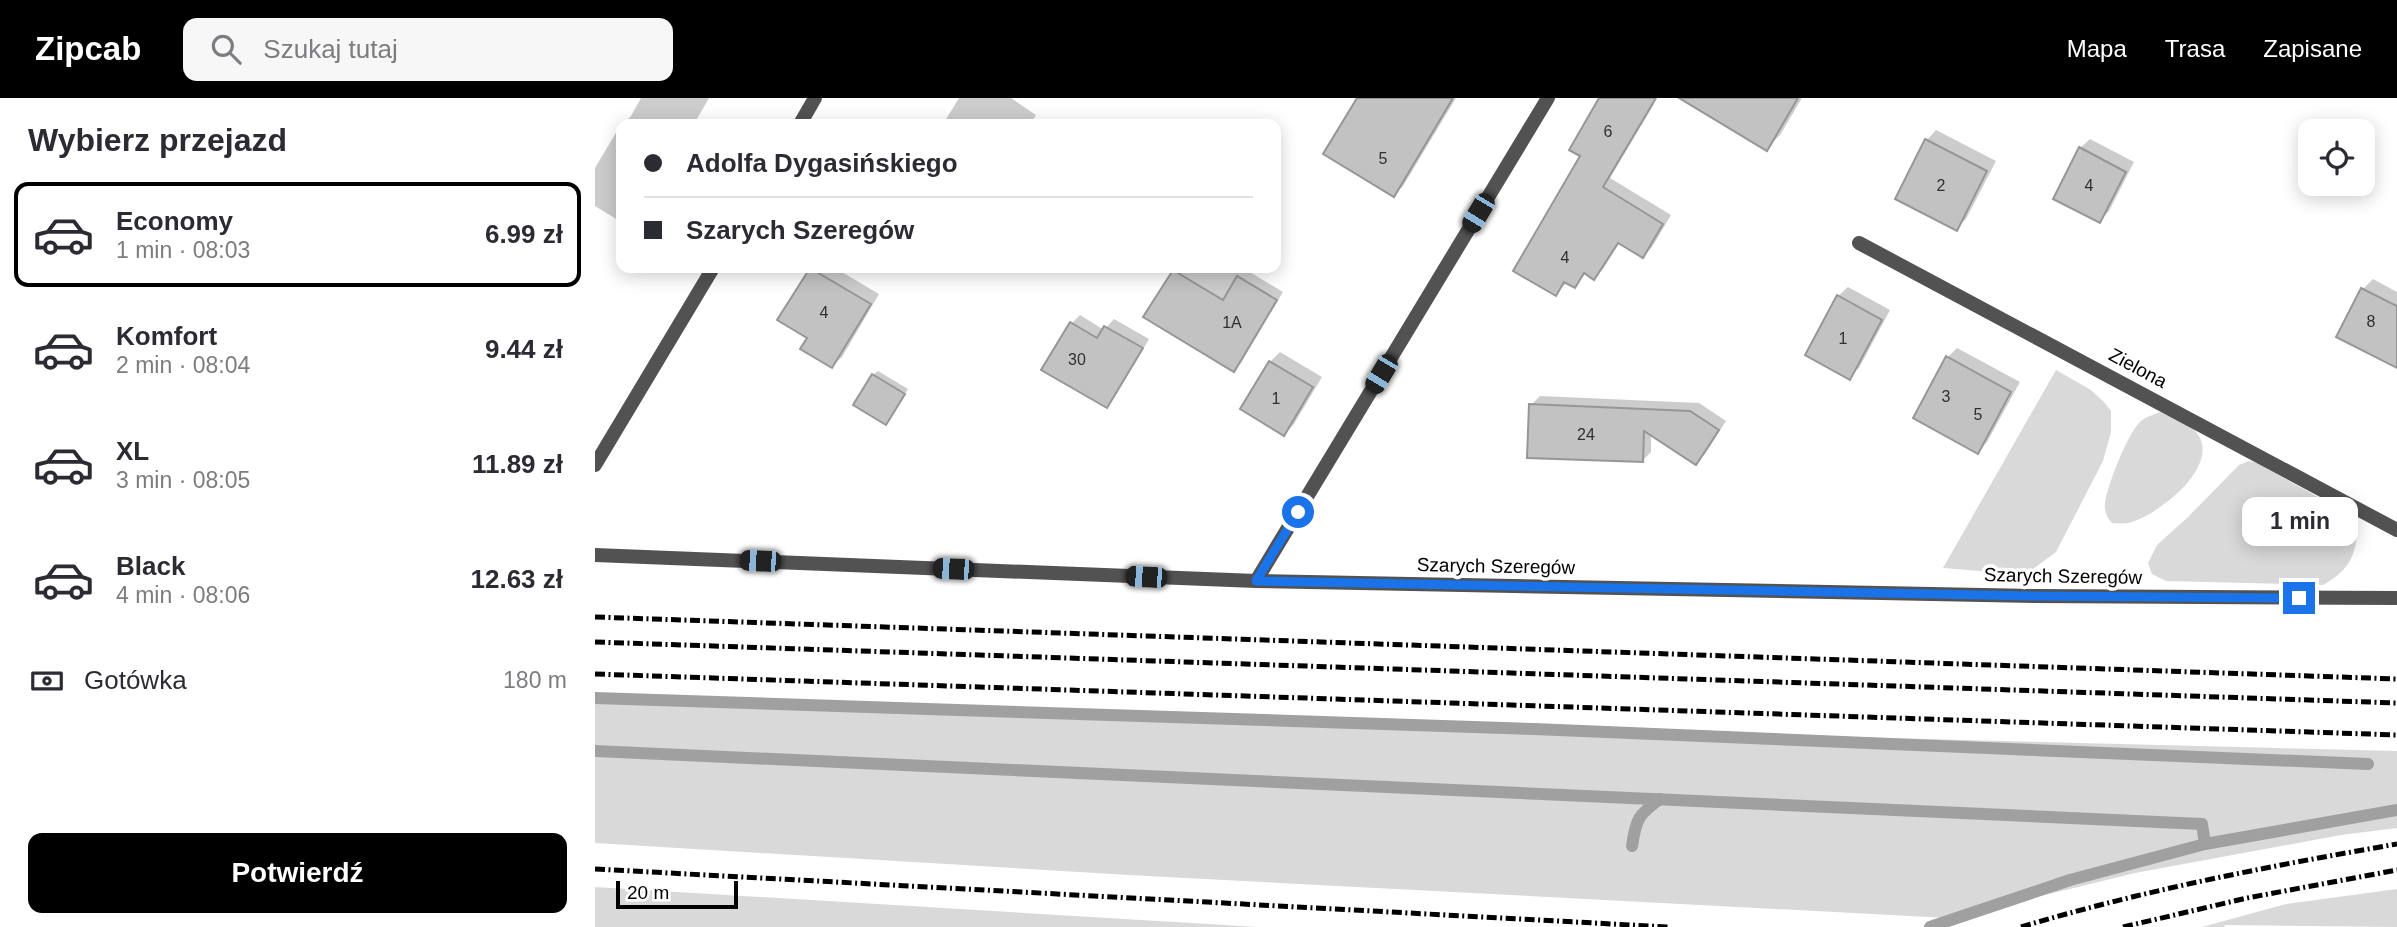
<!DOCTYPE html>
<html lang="pl">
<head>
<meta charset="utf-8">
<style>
  body { margin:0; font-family:Helvetica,sans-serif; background:#f7f7f7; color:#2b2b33; height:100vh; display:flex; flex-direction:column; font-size:26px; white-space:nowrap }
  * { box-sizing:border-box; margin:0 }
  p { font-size:23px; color:#7c7c81 }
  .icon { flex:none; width:38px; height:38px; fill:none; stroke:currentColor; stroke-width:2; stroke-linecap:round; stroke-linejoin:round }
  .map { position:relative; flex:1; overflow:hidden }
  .side { display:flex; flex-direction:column; background:#fff; width:595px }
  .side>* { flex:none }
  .banner { position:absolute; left:21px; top:21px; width:665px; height:154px; border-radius:14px; box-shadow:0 4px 18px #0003; display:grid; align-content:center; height:154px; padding:0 28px; background:#fff }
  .fabs { position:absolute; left:1703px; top:21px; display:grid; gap:14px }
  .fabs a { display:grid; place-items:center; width:77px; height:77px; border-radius:14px; background:#fff; box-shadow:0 4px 18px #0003; font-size:35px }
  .scale { position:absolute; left:21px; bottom:18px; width:122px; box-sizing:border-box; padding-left:7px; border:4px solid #000; border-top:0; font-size:19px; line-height:24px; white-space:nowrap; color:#000; -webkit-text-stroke:5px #fff; paint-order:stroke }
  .end { position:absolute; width:32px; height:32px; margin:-16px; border:9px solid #1a73e8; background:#fff; box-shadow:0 0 0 4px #fff }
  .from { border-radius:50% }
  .bubble { position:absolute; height:49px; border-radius:14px; background:#fff; box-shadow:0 4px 18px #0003; font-size:23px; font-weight:700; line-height:49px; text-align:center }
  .car { position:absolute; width:21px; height:42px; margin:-21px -10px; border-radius:9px; box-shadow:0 0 5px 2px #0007; background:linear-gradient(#222 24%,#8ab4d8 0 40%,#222 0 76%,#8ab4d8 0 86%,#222 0) }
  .banner b { display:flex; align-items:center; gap:24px; height:66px; font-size:26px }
  .banner b+b { border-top:2px solid #e1e1e2 }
  .banner i { width:18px; height:18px; background:#2b2b33 }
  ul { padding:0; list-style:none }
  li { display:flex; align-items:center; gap:21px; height:105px; margin:0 14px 10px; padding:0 14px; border:4px solid transparent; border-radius:14px }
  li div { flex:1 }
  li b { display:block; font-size:26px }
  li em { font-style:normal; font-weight:700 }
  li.on { border-color:#000 }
  li>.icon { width:63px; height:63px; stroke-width:1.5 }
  h2 { padding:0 28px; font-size:32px; line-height:84px }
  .pay { display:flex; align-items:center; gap:18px; height:77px; padding:0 28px; font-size:26px }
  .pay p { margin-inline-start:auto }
  .cta { display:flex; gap:14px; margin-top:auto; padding:14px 28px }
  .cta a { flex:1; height:80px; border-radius:14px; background:#000; color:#fff; font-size:28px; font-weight:700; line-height:80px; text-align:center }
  header { display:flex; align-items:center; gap:42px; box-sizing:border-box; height:98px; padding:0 35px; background:#000; color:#fff }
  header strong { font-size:33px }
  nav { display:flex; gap:38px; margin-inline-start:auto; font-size:24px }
  .search { width:490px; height:63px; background:#f7f7f7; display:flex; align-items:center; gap:18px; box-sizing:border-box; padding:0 24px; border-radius:14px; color:#7c7c81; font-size:26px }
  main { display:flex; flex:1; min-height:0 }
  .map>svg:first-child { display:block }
</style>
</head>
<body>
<header>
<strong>Zipcab</strong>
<div class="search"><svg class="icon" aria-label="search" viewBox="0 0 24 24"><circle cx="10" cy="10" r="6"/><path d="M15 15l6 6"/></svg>Szukaj tutaj</div>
<nav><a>Mapa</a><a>Trasa</a><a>Zapisane</a></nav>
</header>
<main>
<section class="side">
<h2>Wybierz przejazd</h2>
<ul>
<li class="on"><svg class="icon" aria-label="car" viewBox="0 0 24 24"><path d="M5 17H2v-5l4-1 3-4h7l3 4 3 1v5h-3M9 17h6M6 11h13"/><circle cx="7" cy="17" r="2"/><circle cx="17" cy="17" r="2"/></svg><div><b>Economy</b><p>1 min · 08:03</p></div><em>6.99 zł</em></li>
<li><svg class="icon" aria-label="car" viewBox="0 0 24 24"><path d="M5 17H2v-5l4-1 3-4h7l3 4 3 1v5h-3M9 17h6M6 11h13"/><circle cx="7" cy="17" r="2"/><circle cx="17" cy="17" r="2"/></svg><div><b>Komfort</b><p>2 min · 08:04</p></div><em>9.44 zł</em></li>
<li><svg class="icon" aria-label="car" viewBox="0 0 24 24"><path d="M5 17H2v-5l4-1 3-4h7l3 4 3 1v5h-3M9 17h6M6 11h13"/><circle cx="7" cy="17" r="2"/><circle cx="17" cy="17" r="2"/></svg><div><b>XL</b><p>3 min · 08:05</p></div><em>11.89 zł</em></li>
<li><svg class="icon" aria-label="car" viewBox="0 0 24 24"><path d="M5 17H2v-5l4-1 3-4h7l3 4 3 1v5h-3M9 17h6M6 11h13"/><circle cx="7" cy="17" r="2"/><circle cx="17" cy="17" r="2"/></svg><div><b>Black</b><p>4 min · 08:06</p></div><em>12.63 zł</em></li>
</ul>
<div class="pay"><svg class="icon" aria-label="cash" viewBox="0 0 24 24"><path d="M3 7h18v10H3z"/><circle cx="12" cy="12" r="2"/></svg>Gotówka<p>180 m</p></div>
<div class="cta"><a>Potwierdź</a></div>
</section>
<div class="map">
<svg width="1802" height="829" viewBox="0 0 1802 829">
  <rect width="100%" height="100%" fill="#fff"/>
  <g fill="#d9d9d9">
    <path d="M 1461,272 L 1496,292 L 1509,304 L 1516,313 L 1516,334 L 1508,363 L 1461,454 L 1438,471 L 1423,476 L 1348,470 Z"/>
    <path d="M 1565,314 C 1575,319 1591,324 1599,332 C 1632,364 1562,419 1533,425 C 1528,426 1522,425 1517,425 C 1512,420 1509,413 1510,405 C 1512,388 1533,335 1545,324 C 1550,319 1558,317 1565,314 Z"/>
    <path d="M 1654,363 L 1662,365 L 1762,421 C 1763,453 1757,471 1728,487 L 1571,483 L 1557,476 L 1553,465 L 1562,447 L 1593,419 L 1644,367 Z"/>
    <path d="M 0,600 L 939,631 L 1802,653 L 1802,730 L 1746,737 L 1540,775 L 1446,798 L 1372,821 L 534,777 L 0,745 Z"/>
    <path d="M 0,789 L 663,829 L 0,829 Z"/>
    <path d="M 1802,791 L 1802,829 L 1630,827 L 1629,829 L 1607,829 L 1691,806 Z"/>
  </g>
  <g fill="#0003">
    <path d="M 46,0 L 114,0 L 99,26 L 28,26 L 36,18 Z"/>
    <path d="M 364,0 L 416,0 L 441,17 L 435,26 L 348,26 Z"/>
    <path d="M 763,0 L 861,0 L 808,88 L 799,97 Z"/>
    <path d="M 1006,0 L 1049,0 L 1059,6 L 1015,80 L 1076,117 L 1057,149 L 1048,158 L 1025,144 L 1008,171 L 999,180 L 991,175 L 980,188 L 972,184 L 961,196 L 988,58 Z"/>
    <path d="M 1087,0 L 1207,0 L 1185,37 L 1171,51 Z"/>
    <path d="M 25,28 L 26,28 L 26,124 L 0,108 L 0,70 Z"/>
    <path d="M 1341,32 L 1401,63 L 1371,121 L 1361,131 L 1302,101 L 1332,42 Z"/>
    <path d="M 1495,41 L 1539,64 L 1514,113 L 1505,123 L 1485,50 Z"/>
    <path d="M 216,170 L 240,170 L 284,196 L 247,259 L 237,268 L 214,239 L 185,222 Z"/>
    <path d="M 582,170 L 648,170 L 688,194 L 646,265 L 639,272 L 550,219 Z"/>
    <path d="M 1778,181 L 1802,194 L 1802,259 L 1744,238 L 1768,191 Z"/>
    <path d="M 1253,189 L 1295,212 L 1264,270 L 1254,279 L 1243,198 Z"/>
    <path d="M 485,217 L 509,232 L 519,221 L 554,241 L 519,300 L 511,308 L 449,271 L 477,225 Z"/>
    <path d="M 1362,250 L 1425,284 L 1392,344 L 1383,354 L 1353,259 Z"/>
    <path d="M 685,254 L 727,279 L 699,326 L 689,336 L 675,264 Z"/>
    <path d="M 283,273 L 313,291 L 291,325 L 278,277 Z"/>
    <path d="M 945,298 L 1104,305 L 1131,323 L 1110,356 L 1101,365 L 1056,336 L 1056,354 L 1047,363 L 936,307 Z"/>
  </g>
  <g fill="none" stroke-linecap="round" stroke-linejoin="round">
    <g stroke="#a0a0a0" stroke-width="12">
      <path d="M 0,600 L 939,631 L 1773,666"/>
      <path d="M 0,653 L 1607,726 L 1610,746"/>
      <path d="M 1037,748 C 1041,721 1043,717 1065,701"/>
      <path d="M 1335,829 L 1475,782 L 1610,746 L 1802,712"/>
    </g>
  </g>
  <g fill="#c2c2c2" stroke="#969696" stroke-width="2">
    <path d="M 762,0 L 858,0 L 799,99 L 728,56 Z"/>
    <path d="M 1004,0 L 1061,0 L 1008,89 L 1068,126 L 1048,160 L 1023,145 L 999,182 L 989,175 L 980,190 L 969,184 L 961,198 L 918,173 L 985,58 L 974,52 Z"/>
    <path d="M 1084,0 L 1203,0 L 1172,53 Z"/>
    <path d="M 1330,41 L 1392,73 L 1362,133 L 1300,101 Z"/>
    <path d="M 1484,49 L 1531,74 L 1505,125 L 1458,101 Z"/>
    <path d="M 215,170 L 276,206 L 237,270 L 205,251 L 212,240 L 182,222 Z"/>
    <path d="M 578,172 L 628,202 L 642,178 L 682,202 L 639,274 L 548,219 Z"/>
    <path d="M 1766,190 L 1802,208 L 1802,270 L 1741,239 Z"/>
    <path d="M 1242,197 L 1287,222 L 1255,282 L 1210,257 Z"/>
    <path d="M 475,224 L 502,240 L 509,228 L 548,250 L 512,310 L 446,272 Z"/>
    <path d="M 1351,258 L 1416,294 L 1383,356 L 1318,320 Z"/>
    <path d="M 674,263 L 718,289 L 689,338 L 645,311 Z"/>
    <path d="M 277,276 L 310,296 L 291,327 L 258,307 Z"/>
    <path d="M 934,306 L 1095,313 L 1124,332 L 1101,367 L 1049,333 L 1048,364 L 932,360 Z"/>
  </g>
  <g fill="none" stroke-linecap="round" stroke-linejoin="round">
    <g stroke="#525252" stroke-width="14">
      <path d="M 205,26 L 220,0"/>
      <path d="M 1264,145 L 1802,432"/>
      <path d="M 0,367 L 118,170"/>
      <path d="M 0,457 L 661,483 L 1440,498 L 1802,500"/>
      <path d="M 661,483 L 953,0"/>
    </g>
    <g stroke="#000" stroke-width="5" stroke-dasharray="10 3.5 2 3.5" stroke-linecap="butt">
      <path d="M 0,519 L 1802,581"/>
      <path d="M 0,544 L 1802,605"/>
      <path d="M 0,576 L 1802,637"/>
      <path d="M 0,771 L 1073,829"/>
      <path d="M 1426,829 C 1549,792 1675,768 1802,746"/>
      <path d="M 1528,829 L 1652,800 L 1802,772"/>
    </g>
  </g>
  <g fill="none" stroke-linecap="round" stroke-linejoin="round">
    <path stroke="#1a73e8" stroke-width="9" d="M 703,414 L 661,483 L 1440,498 L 1704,500"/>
  </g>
  <g text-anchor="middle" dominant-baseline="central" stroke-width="7" stroke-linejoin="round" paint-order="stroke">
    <g font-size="16" fill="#303030">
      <text x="1013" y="33">6</text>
      <text x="788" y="60">5</text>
      <text x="1346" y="87">2</text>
      <text x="1494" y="87">4</text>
      <text x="970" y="159">4</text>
      <text x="229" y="214">4</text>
      <text x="1776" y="223">8</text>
      <text x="637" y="224">1A</text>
      <text x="1248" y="240">1</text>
      <text x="482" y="261">30</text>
      <text x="1351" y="298">3</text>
      <text x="681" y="300">1</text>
      <text x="1383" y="316">5</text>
      <text x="991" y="336">24</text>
    </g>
    <g font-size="19" fill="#000" stroke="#fff">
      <text transform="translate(1543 270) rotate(28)">Zielona</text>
      <text transform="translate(901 468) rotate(1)">Szarych Szeregów</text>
      <text transform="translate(1468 478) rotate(1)">Szarych Szeregów</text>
    </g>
  </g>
</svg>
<div class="fabs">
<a><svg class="icon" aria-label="locate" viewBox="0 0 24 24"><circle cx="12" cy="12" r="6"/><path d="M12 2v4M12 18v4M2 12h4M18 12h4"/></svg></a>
</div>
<div class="scale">20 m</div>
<i class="end from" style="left:703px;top:414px"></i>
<i class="end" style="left:1704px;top:500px"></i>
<div class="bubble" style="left:1647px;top:399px;width:116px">1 min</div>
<i class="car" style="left:883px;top:115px;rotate:211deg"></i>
<i class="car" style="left:786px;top:276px;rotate:211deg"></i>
<i class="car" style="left:165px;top:463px;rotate:272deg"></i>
<i class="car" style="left:358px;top:471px;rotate:272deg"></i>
<i class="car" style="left:551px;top:479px;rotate:273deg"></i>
<div class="banner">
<b><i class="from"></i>Adolfa Dygasińskiego</b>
<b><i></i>Szarych Szeregów</b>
</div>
</div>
</main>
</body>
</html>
